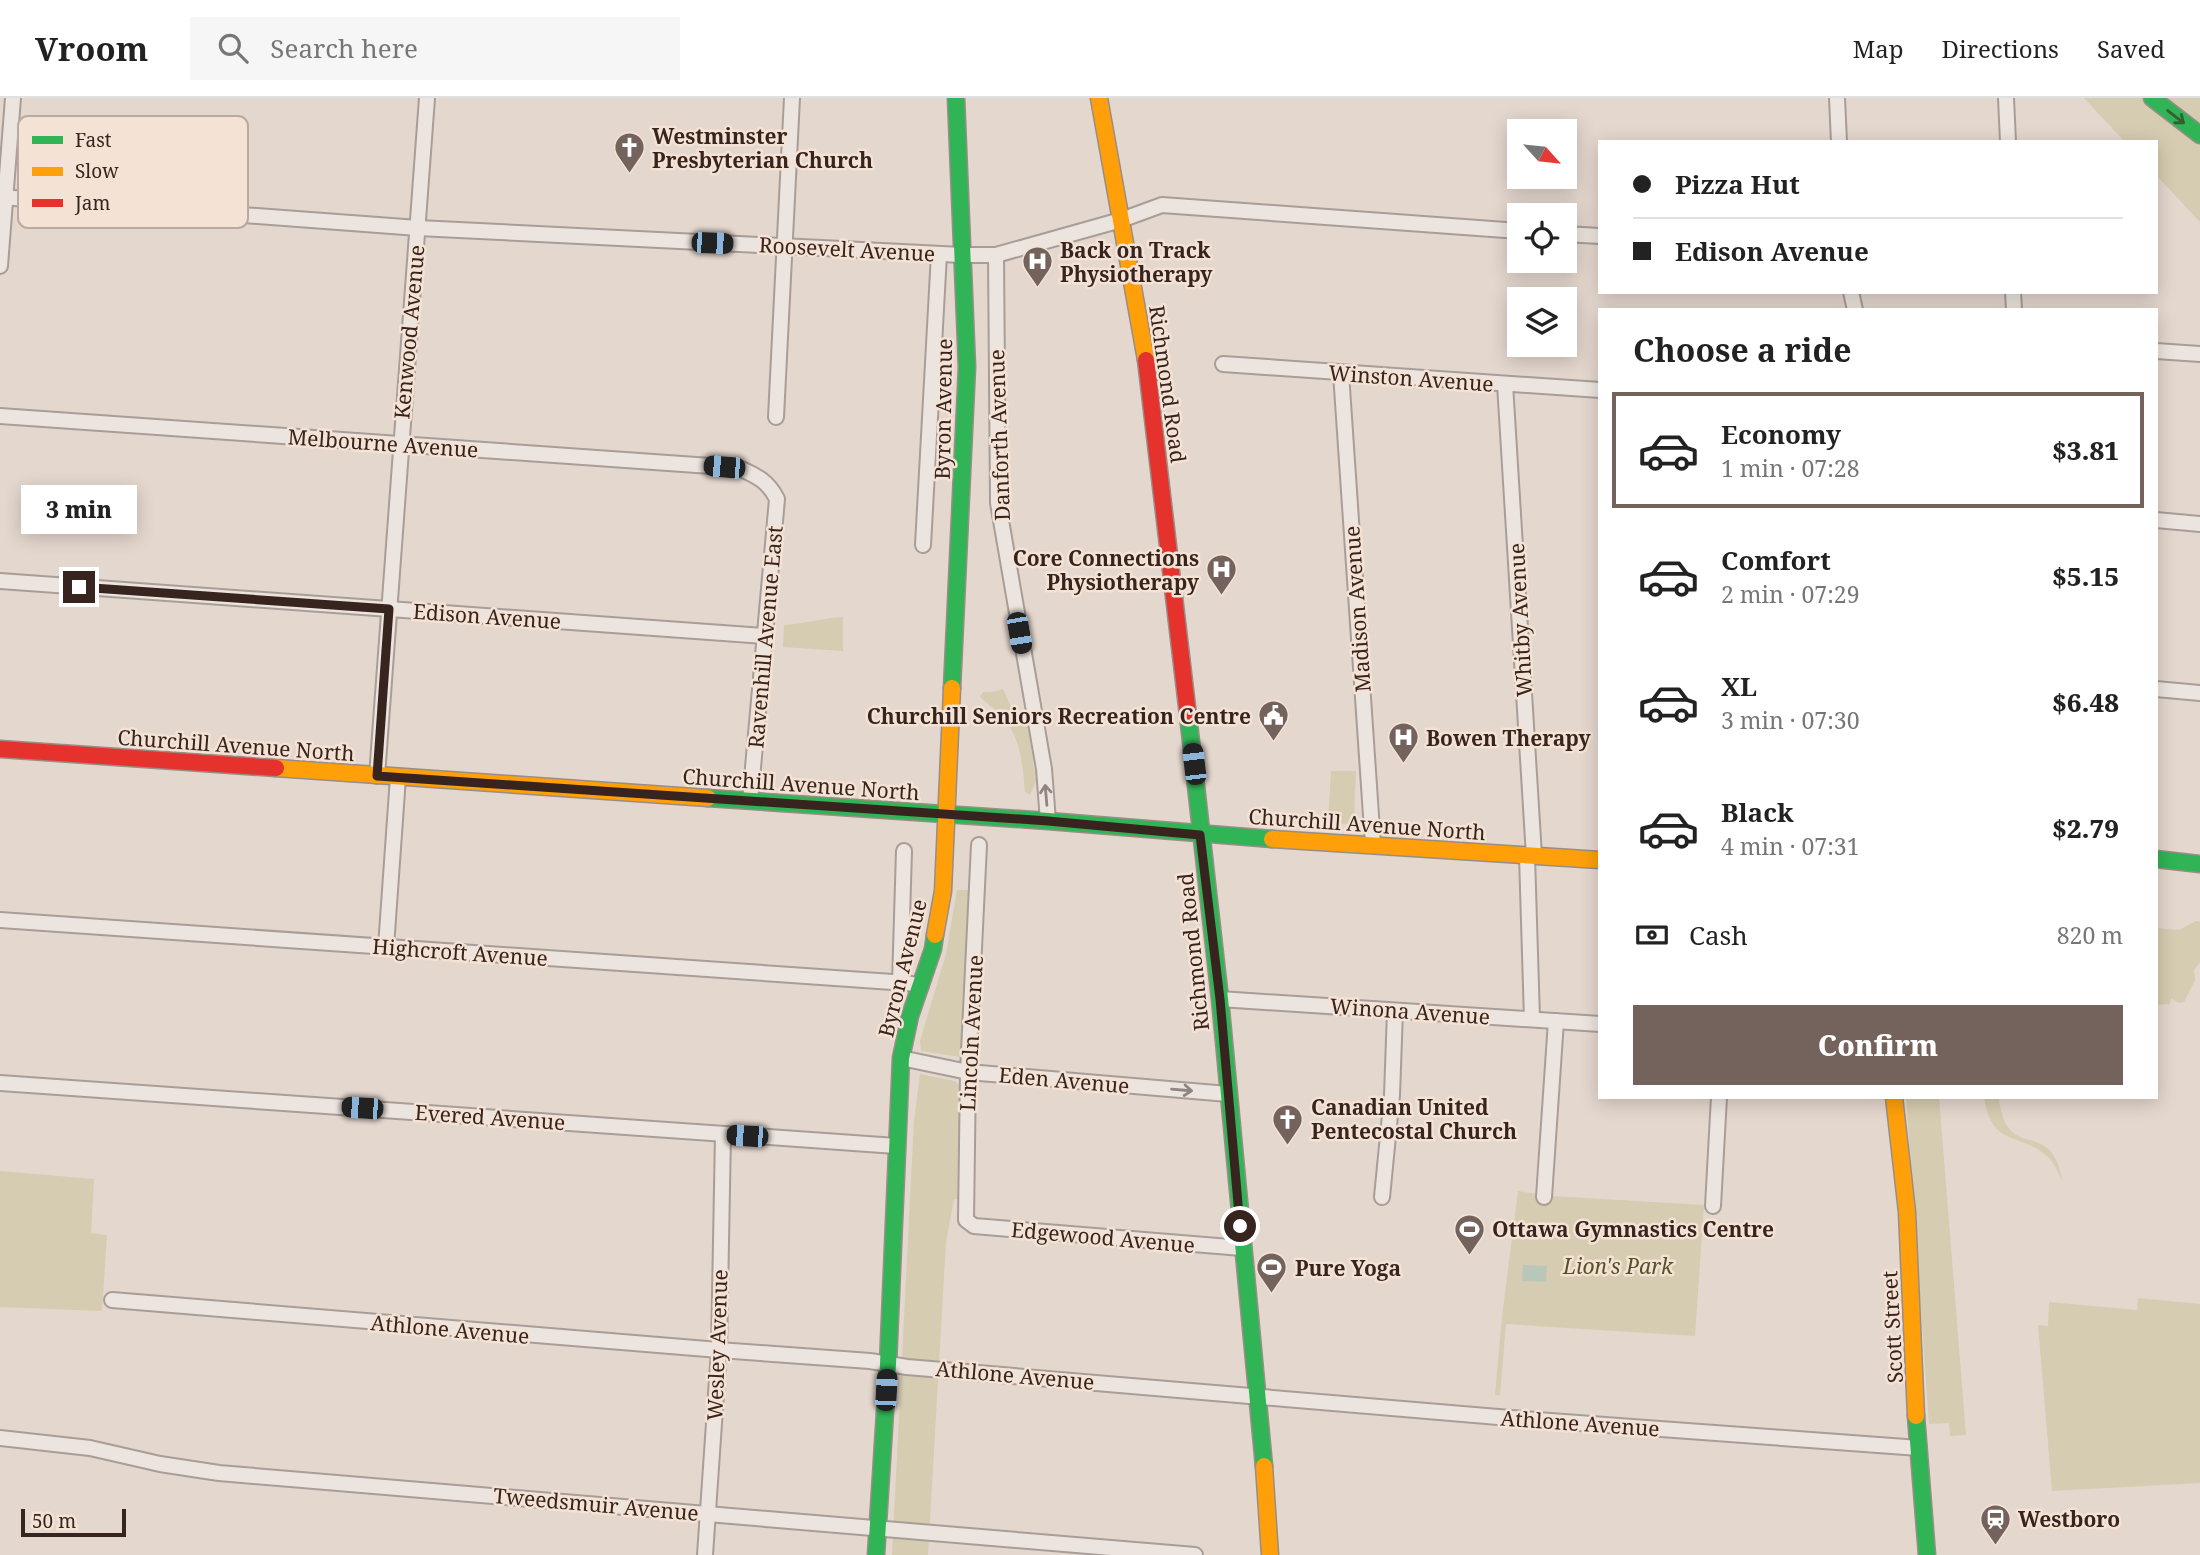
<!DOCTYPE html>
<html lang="en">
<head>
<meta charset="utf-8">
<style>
  body { margin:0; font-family:"Noto Serif",serif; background:#f6f6f6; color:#222; height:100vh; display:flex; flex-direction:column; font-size:26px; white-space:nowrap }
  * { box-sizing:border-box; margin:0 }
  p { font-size:23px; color:#767676 }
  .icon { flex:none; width:38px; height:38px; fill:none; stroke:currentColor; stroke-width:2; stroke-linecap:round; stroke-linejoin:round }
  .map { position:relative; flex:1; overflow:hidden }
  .side { position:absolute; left:1598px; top:210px; width:560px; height:791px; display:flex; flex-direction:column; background:#fff; border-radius:0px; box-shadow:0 4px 18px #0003 }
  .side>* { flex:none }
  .top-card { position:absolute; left:1598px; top:42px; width:560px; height:154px; border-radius:0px; box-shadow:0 4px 18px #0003; display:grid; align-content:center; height:154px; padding:0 35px; background:#fff }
  .needle { width:46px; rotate:117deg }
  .buttons { position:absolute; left:1507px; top:21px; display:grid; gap:14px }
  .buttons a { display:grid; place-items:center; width:70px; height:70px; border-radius:0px; background:#fff; box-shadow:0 4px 18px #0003; font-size:35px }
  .scale { position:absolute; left:21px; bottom:18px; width:105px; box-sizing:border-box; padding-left:7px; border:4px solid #38241f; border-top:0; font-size:19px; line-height:24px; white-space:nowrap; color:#38241f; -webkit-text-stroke:5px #f4e2d4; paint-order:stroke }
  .end { position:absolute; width:32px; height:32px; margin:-16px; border:9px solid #38241f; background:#fff; box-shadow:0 0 0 4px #fff }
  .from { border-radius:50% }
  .bubble { position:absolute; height:49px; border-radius:0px; background:#fff; box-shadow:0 4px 18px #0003; font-size:23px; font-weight:800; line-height:49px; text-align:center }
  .car { position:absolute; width:21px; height:42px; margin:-21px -10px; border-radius:9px; box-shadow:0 0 5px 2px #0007; background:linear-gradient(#222 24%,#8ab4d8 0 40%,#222 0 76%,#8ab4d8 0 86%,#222 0) }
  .top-card b { display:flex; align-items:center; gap:24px; height:66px; font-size:26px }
  .top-card b+b { border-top:2px solid #e0e0e0 }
  .top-card i { width:18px; height:18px; background:#222 }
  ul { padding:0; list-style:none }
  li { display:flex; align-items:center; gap:21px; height:116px; margin:0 14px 10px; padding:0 21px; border:4px solid transparent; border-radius:0px }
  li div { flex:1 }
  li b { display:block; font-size:26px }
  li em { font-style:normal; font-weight:800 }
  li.current { border-color:#74635c }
  li>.icon { width:63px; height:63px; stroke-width:1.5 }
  h2 { padding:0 35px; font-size:32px; line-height:84px }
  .pay { display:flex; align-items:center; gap:18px; height:77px; padding:0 35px; font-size:26px }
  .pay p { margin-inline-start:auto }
  .button { display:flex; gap:14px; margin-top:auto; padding:14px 35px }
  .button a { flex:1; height:80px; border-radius:0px; background:#74635c; color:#fff; font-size:28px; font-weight:800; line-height:80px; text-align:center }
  header { display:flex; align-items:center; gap:42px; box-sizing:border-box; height:98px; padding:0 35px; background:#fff; border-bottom:2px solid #e0e0e0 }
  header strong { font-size:33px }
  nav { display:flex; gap:38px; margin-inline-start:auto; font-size:24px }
  .search { width:490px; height:63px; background:#f6f6f6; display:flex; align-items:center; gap:18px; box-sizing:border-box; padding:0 24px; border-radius:0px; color:#767676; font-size:26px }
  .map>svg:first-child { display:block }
</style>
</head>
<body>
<header>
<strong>Vroom</strong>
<div class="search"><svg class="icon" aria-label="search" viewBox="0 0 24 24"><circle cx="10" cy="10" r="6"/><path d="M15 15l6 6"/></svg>Search here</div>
<nav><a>Map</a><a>Directions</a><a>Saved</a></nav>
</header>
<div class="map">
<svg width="2200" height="1457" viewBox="0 0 2200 1457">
  <rect width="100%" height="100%" fill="#e4d7ce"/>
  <g fill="#d6ccb1">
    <path d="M 2084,0 L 2200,0 L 2200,124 L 2156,77 L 2156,44 L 2125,44 Z"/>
    <path d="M 843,519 L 843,553 L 783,549 L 784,527 C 804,526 823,520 843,519 Z"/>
    <path d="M 1003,591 L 1012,611 L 1026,616 L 1036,683 L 1030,697 L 1025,694 C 1023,668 1021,642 1004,620 C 997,612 987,606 980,599 L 983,594 L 992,594 Z"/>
    <path d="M 1331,673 L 1356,673 L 1354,722 L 1351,726 L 1328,725 Z"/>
    <path d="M 957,792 L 973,792 L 961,959 L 921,953 L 920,943 L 946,856 Z"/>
    <path d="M 2196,823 L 2200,824 L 2200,864 L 2194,872 L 2195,882 L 2184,904 L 2179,905 L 2171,900 L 2170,906 L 2156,907 L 2156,830 L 2179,832 Z"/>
    <path d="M 920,976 L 955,983 L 960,988 L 965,1102 L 954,1101 L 946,1144 L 928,1457 L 892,1457 L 914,1023 Z"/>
    <path d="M 1906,999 L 1939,999 L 1966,1337 L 1950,1338 L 1949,1325 L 1929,1326 Z"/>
    <path d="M 1984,999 L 1998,999 C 2000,1006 2001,1015 2004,1022 C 2019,1056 2053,1026 2062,1083 C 2058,1074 2055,1066 2048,1059 C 2020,1033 1992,1051 1984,999 Z"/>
    <path d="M 0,1073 L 94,1081 L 91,1135 L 107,1137 L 102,1213 L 0,1209 Z"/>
    <path d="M 1518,1093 L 1551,1098 L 1704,1107 L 1695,1238 L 1506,1226 L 1500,1297 L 1495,1297 L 1502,1219 Z"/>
    <path d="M 2138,1200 L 2200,1206 L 2200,1385 L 2052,1393 L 2038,1227 L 2048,1228 L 2049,1204 L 2137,1212 Z"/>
  </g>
  <path fill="#b9c7ba" d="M 1523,1167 L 1547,1168 L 1546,1184 L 1522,1183 Z"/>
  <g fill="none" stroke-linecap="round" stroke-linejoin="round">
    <defs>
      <g id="street">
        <path d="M 1837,0 L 1839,44"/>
        <path d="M 2006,0 L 2008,44"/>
        <path d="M 0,99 L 418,130 L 962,157 L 996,157 L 1121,122 L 1162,107 L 1519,133"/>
        <path d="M 1564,136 L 1600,138"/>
        <path d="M 996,157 L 998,405 L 1044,671 L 1048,723"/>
        <path d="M 0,168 L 13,0"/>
        <path d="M 1851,194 L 1855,212"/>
        <path d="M 2013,194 L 2014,212"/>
        <path d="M 2156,253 L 2200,256"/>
        <path d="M 1223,266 L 1600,292"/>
        <path d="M 1341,275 L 1373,747"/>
        <path d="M 1505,286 L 1534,758"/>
        <path d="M 0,318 L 739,370 C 757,378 768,383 777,401 L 750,703"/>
        <path d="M 776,319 L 792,0"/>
        <path d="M 2156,422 L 2200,426"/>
        <path d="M 923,447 L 939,156"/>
        <path d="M 0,483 L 765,538"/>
        <path d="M 2156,591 L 2200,595"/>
        <path d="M 377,678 L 427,0"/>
        <path d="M 979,747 L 968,974 L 966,1122 L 974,1128 L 1242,1150"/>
        <path d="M 1527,758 L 1532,921"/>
        <path d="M 0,822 L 907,885 L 921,888"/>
        <path d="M 386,849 L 398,679"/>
        <path d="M 900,885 L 904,753"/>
        <path d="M 1220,901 L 1600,926"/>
        <path d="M 901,960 L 968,974 L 1228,996"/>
        <path d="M 0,985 L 896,1048"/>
        <path d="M 1382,1099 L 1392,997 L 1395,913"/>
        <path d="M 1544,1099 L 1556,923"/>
        <path d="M 1713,1108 L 1719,999"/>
        <path d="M 112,1202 L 719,1252 L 870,1263 L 907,1269 L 1498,1319 L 1919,1350"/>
        <path d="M 0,1340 L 90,1350 L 160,1366 L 219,1375 L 1195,1457"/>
        <path d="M 705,1457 L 719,1252 L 723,1036"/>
      </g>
      <g id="fast">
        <path d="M 2152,0 L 2200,37"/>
        <path d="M 952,590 L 967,269 L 956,0"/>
        <path d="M 1188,617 L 1220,901 L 1264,1368"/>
        <path d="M 708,700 L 1048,723 L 1272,741"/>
        <path d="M 2156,761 L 2200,766"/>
        <path d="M 1916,1318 L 1927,1457"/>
        <path d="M 876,1457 L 888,1266 L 901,960 L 910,918 L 933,851 L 935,837"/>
      </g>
      <g id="slow">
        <path d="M 1099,0 L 1146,262"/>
        <path d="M 276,670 L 708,700"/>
        <path d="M 1272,741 L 1600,762"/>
        <path d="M 935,837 L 943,793 L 952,590"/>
        <path d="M 1894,999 L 1907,1114 L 1916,1318"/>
        <path d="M 1264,1368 L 1270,1457"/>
      </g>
      <g id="jam">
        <path d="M 1146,262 L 1188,617"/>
        <path d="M 0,651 L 276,670"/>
      </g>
    </defs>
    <use href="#street" stroke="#a99d97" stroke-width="18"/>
    <use href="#fast" stroke="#998d87" stroke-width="19"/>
    <use href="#slow" stroke="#998d87" stroke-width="19"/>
    <use href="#jam" stroke="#998d87" stroke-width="19"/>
    <use href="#street" stroke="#ece5df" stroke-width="14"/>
    <use href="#fast" stroke="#30b455" stroke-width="16"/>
    <use href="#slow" stroke="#ff9f0a" stroke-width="16"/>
    <use href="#jam" stroke="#e5322d" stroke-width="16"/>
  </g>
  <defs><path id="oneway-shaft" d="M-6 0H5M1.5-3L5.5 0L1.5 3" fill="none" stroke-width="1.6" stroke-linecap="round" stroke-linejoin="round" transform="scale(1.75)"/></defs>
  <use stroke="#355e35" href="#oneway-shaft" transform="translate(2176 19) rotate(38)"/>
  <g stroke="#92847f">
    <use href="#oneway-shaft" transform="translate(1046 697) rotate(-95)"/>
    <use href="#oneway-shaft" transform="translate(1182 992) rotate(5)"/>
  </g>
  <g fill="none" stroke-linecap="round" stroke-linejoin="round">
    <path stroke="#38241f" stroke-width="9" d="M 79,489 L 389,511 L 377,678 L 1048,723 L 1200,737 L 1220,901 L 1240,1128"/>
  </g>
  <defs>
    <symbol id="church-pin" viewBox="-11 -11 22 30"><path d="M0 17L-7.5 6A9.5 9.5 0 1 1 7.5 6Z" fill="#74635c" stroke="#f4e2d4"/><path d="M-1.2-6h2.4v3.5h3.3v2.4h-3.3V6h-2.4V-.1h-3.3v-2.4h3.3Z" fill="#fff"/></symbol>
    <symbol id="hospital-pin" viewBox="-11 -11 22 30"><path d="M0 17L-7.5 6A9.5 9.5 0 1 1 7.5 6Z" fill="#74635c" stroke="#f4e2d4"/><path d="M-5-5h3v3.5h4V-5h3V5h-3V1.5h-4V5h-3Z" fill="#fff"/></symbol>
    <symbol id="civic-pin" viewBox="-11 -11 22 30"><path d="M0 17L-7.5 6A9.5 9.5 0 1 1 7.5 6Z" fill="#74635c" stroke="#f4e2d4"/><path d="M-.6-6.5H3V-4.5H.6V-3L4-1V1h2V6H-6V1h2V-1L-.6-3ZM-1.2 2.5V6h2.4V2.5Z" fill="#fff"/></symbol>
    <symbol id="stadium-pin" viewBox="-11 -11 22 30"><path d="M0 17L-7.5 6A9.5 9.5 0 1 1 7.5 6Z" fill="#74635c" stroke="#f4e2d4"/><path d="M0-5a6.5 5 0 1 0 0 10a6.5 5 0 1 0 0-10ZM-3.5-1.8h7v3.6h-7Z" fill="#fff"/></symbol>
    <symbol id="station-pin" viewBox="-11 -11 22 30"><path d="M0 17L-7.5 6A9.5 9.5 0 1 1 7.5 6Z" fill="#74635c" stroke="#f4e2d4"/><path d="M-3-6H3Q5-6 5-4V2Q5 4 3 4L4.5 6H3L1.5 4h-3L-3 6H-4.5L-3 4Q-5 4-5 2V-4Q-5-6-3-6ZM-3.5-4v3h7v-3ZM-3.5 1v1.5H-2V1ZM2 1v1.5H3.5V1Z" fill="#fff"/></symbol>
  </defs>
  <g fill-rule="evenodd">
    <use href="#church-pin" x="612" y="32" width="35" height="47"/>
    <use href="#hospital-pin" x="1020" y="146" width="35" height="47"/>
    <use href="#hospital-pin" x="1204" y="454" width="35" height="47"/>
    <use href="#civic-pin" x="1256" y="600" width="35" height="47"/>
    <use href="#hospital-pin" x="1386" y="622" width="35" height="47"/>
    <use href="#church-pin" x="1270" y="1004" width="35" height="47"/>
    <use href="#stadium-pin" x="1452" y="1114" width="35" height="47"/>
    <use href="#stadium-pin" x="1254" y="1152" width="35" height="47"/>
    <use href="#station-pin" x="1978" y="1404" width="35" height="47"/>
  </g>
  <g text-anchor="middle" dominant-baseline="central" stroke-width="5" stroke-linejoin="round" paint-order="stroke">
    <g font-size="21" font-weight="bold" fill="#38241f" stroke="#f4e2d4" text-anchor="start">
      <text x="652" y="38">Westminster<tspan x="652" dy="24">Presbyterian Church</tspan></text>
      <text x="1060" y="152">Back on Track<tspan x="1060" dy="24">Physiotherapy</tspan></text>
      <text x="1199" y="460" text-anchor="end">Core Connections<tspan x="1199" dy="24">Physiotherapy</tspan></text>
      <text x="1251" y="618" text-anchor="end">Churchill Seniors Recreation Centre</text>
      <text x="1426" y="640">Bowen Therapy</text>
      <text x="1311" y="1009">Canadian United<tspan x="1311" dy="24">Pentecostal Church</tspan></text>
      <text x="1492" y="1131">Ottawa Gymnastics Centre</text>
      <text x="1295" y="1170">Pure Yoga</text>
      <text x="2018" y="1421">Westboro</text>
    </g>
    <g font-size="21" fill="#38241f" stroke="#f4e2d4">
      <text transform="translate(847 151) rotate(3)">Roosevelt Avenue</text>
      <text transform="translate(409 234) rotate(-85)">Kenwood Avenue</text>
      <text transform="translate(1411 280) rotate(4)">Winston Avenue</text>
      <text transform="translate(1168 286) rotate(82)">Richmond Road</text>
      <text transform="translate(943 311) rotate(-89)">Byron Avenue</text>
      <text transform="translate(999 337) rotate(-92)">Danforth Avenue</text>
      <text transform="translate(383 345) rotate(4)">Melbourne Avenue</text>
      <text transform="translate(1357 511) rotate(-94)">Madison Avenue</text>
      <text transform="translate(487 518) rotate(4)">Edison Avenue</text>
      <text transform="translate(1520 522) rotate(-93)">Whitby Avenue</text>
      <text transform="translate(765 539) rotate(-85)">Ravenhill Avenue East</text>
      <text transform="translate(236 647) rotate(4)">Churchill Avenue North</text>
      <text transform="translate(801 686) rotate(4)">Churchill Avenue North</text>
      <text transform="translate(1367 726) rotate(4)">Churchill Avenue North</text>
      <text transform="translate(460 854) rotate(4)">Highcroft Avenue</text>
      <text transform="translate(1193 854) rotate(-96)">Richmond Road</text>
      <text transform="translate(902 870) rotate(-76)">Byron Avenue</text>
      <text transform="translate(1410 913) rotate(4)">Winona Avenue</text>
      <text transform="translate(971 935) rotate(-87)">Lincoln Avenue</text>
      <text transform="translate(1064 982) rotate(5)">Eden Avenue</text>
      <text transform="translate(490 1019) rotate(4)">Evered Avenue</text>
      <text transform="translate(1103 1139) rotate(5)">Edgewood Avenue</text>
      <text transform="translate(1892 1229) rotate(-93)">Scott Street</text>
      <text transform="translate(450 1231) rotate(5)">Athlone Avenue</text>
      <text transform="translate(717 1247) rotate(-88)">Wesley Avenue</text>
      <text transform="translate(1015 1277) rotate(5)">Athlone Avenue</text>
      <text transform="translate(1580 1325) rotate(4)">Athlone Avenue</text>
      <text transform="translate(596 1406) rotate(5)">Tweedsmuir Avenue</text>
    </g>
    <g font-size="21" font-style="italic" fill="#535226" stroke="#f4e2d4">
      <text x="1618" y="1168">Lion's Park</text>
    </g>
  </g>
  <rect x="18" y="18" width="230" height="112" rx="10" fill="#f4e2d4" stroke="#bca99e" stroke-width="2"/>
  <rect x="32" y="38" width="31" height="8" fill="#30b455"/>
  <rect x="32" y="69" width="31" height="9" fill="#ff9f0a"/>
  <rect x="32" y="101" width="31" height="8" fill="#e5322d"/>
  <g font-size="19" fill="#38241f">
    <text x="75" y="49">Fast</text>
    <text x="75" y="80">Slow</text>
    <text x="75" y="112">Jam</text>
  </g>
</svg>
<div class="buttons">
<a><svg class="needle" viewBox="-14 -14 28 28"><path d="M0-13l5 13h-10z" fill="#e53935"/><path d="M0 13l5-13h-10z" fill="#767676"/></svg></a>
<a><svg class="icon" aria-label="locate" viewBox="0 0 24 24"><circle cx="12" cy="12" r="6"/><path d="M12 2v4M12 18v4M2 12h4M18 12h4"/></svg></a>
<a><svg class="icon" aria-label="layers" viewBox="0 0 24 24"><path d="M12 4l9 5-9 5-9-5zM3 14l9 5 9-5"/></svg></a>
</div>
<div class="scale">50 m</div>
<i class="end from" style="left:1240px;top:1128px"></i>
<i class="end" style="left:79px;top:489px"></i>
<div class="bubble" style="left:21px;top:387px;width:116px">3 min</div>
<i class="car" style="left:712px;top:145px;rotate:92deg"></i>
<i class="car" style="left:724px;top:369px;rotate:275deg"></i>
<i class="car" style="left:1019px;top:535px;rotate:170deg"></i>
<i class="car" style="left:1194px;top:666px;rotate:353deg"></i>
<i class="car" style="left:362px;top:1010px;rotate:274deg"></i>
<i class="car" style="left:747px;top:1038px;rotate:274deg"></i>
<i class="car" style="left:886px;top:1292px;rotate:3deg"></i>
<div class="top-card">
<b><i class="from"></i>Pizza Hut</b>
<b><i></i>Edison Avenue</b>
</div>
<section class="side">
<h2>Choose a ride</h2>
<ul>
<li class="current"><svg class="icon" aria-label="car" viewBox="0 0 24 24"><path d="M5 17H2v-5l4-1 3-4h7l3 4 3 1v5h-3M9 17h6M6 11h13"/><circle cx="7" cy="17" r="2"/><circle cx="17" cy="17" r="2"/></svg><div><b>Economy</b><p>1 min · 07:28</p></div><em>$3.81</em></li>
<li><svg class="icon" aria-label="car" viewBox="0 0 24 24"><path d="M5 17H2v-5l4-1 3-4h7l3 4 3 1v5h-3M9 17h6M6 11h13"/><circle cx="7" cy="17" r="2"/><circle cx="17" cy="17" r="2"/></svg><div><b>Comfort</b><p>2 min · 07:29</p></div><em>$5.15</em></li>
<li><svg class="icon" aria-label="car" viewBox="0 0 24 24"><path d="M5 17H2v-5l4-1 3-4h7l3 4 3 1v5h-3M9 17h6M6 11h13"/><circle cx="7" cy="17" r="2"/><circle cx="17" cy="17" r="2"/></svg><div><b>XL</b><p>3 min · 07:30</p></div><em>$6.48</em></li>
<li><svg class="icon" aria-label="car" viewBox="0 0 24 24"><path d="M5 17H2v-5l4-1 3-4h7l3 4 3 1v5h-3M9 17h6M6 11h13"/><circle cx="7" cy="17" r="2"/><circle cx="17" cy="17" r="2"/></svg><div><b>Black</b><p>4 min · 07:31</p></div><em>$2.79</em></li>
</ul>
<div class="pay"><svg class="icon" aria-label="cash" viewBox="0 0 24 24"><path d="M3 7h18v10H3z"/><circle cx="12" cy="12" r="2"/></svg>Cash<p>820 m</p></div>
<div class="button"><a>Confirm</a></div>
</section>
</div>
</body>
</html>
